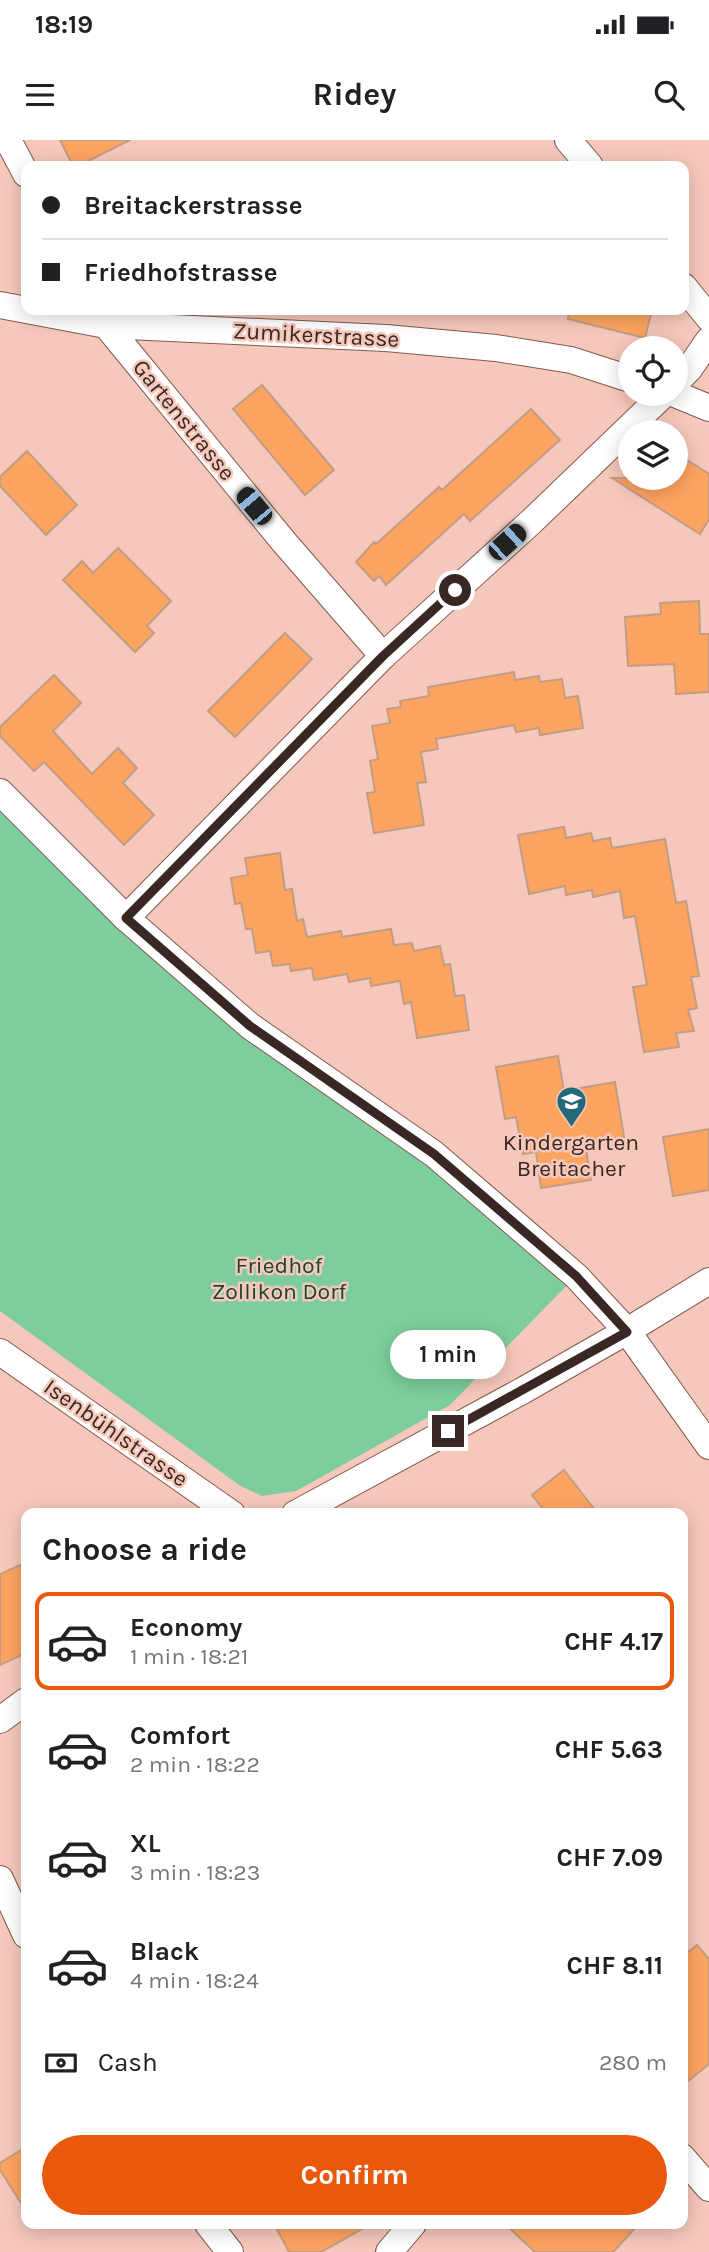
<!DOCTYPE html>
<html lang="en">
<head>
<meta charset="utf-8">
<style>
  body { margin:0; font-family:Karla,sans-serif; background:#f2f2f2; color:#202124; height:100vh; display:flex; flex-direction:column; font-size:26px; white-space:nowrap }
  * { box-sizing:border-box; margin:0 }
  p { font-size:23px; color:#757577 }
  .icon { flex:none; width:38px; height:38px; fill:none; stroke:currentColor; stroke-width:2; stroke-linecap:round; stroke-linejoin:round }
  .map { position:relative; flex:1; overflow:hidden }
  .panel { position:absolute; left:21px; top:1368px; width:667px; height:721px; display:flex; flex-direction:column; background:#fff; border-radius:14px; box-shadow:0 4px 18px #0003 }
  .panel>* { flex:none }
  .guide { position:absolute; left:21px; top:21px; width:668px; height:154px; border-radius:14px; box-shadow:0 4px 18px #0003; display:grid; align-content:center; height:154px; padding:0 21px; background:#fff }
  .controls { position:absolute; left:618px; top:196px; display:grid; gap:14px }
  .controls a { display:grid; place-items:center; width:70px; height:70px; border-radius:50%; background:#fff; box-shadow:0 4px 18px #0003; font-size:35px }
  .end { position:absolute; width:32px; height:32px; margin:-16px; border:9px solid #382722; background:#fff; box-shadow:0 0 0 4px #fff }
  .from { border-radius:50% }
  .bubble { position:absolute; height:49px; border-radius:24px; background:#fff; box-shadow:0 4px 18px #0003; font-size:23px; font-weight:700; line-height:49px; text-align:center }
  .car { position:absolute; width:21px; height:42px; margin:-21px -10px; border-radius:9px; box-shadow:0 0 5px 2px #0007; background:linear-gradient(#222 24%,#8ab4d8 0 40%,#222 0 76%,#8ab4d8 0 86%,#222 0) }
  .guide b { display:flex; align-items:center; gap:24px; height:66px; font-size:26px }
  .guide b+b { border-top:2px solid #e0e0e0 }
  .guide i { width:18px; height:18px; background:#202124 }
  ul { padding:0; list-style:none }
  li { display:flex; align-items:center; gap:21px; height:98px; margin:0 14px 10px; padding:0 7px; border:4px solid transparent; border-radius:14px }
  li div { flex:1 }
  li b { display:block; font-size:26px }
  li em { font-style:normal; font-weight:700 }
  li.current { border-color:#ea580c }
  li>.icon { width:63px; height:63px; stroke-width:1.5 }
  h2 { padding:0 21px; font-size:32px; line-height:84px }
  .pay { display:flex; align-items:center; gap:18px; height:77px; padding:0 21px; font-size:26px }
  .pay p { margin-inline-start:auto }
  .button { display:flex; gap:14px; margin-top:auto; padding:14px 21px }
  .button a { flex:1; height:80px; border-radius:42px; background:#ea580c; color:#fff; font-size:28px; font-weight:700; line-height:80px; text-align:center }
  .status { display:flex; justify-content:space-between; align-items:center; height:49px; padding:0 35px; background:#fff; direction:ltr }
  .status svg { height:19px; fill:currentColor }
  header { display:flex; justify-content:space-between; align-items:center; height:91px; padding:0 21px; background:#fff; font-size:32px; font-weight:700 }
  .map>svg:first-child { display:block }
</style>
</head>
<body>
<div class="status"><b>18:19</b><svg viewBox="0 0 49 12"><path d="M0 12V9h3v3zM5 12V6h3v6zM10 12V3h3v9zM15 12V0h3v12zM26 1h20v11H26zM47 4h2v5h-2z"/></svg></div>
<header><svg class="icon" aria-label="menu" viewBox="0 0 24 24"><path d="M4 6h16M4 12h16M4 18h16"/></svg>Ridey<svg class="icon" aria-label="search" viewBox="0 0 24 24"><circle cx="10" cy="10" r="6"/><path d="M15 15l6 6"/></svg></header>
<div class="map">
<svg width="709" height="2112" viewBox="0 0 709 2112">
  <rect width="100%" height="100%" fill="#f6c8bb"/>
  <path fill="#7dce9c" d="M 0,652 L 126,778 L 576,1136 L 450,1265 L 296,1351 L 262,1356 L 239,1345 L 0,1171 Z"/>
  <g fill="#fea461" stroke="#c29d85" stroke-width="2">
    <path d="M 60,0 L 130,0 L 78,26 L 73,26 Z"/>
    <path d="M 569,170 L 652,170 L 645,198 L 568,179 Z"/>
    <path d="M 262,245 L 334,330 L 305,355 L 233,269 Z"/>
    <path d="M 531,269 L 560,300 L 470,381 L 464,374 L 386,445 L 379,436 L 374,441 L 356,422 L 374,402 L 376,404 L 439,347 L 442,350 Z"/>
    <path d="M 27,311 L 77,365 L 46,395 L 0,346 L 0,337 Z"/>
    <path d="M 676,313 L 709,334 L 709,379 L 700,394 L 612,338 L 676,338 Z"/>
    <path d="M 118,408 L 171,461 L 147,486 L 154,493 L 135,512 L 63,440 L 82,421 L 93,433 Z"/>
    <path d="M 699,461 L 700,494 L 709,494 L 709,552 L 676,554 L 674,524 L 628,526 L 625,477 L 661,474 L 660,463 Z"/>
    <path d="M 285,493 L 312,519 L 235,597 L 208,571 Z"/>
    <path d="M 514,532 L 515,540 L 539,536 L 540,542 L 562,539 L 565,558 L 578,556 L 583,588 L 540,595 L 539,588 L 516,592 L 514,585 L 436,599 L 438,609 L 421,612 L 426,642 L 417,643 L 424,685 L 374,693 L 367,653 L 375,652 L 370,621 L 378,619 L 372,586 L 390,583 L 387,569 L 401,567 L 400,561 L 429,556 L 428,547 Z"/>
    <path d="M 54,535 L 81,563 L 53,591 L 92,634 L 118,608 L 137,628 L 123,643 L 154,675 L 124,705 L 44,622 L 34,631 L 0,596 L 0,587 Z"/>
    <path d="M 564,687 L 566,698 L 591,693 L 593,701 L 610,698 L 612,708 L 665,699 L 676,763 L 686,761 L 699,836 L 691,837 L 697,868 L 688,870 L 694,891 L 676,893 L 679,907 L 644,912 L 633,847 L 647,845 L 635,776 L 624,778 L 620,751 L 593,757 L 592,750 L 566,755 L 565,746 L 529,754 L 518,695 Z"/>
    <path d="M 280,713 L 285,750 L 292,749 L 297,781 L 303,779 L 307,797 L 341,791 L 342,797 L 391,789 L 394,805 L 412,803 L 414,811 L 440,806 L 444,825 L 450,824 L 455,856 L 464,855 L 469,890 L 417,898 L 411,862 L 404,864 L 400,841 L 371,846 L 370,838 L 349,842 L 347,834 L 314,840 L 312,828 L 291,831 L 290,824 L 273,826 L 270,811 L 256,813 L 252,789 L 246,789 L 241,763 L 235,764 L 231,738 L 248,735 L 245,718 Z"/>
    <path d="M 558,916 L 564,951 L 615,942 L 624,997 L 585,1003 L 591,1040 L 541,1048 L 536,1012 L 523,1014 L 516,977 L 505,979 L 496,927 Z"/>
    <path d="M 709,989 L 709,1050 L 673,1056 L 663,997 Z"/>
    <path d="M 564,1330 L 598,1374 L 547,1374 L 532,1355 Z"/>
    <path d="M 20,1425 L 26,1439 L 26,1513 L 0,1525 L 0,1434 Z"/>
    <path d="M 697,1805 L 709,1819 L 709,1924 L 682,1946 L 682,1817 Z"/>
    <path d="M 26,2007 L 26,2071 L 0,2030 L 0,2023 Z"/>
    <path d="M 274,2084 L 371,2084 L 321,2112 L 289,2112 Z"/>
    <path d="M 505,2084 L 639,2084 L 613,2112 L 535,2112 Z"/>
  </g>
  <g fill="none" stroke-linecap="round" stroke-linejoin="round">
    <defs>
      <g id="minor">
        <path d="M 8,0 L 26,34"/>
        <path d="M 568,0 L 590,26"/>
        <path d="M 684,147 L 709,178"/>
        <path d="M 0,165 L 106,185 L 386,198 L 496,208 L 571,220 L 630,239"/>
        <path d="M 101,175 L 106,185 L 284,402 L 383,516"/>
        <path d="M 676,242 L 689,229 L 709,200"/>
        <path d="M 675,254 L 709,268"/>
        <path d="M 0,652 L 126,778 L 250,886 L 434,1014 L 576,1136 L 627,1191 L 709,1306"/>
        <path d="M 126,778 L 383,516 L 532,381 L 664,254"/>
        <path d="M 0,1212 L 232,1374"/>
        <path d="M 295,1374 L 522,1251 L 627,1191 L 709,1141"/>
        <path d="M 0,1580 L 26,1561"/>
        <path d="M 0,1739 L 26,1795"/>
        <path d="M 682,2017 L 709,2048"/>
        <path d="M 208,2084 L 230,2112"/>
        <path d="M 389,2112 L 413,2084"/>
      </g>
    </defs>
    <use href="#minor" stroke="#815a4f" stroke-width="28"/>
    <use href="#minor" stroke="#fff" stroke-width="26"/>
  </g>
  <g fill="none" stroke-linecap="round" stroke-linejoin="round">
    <path stroke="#382722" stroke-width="9" d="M 448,1291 L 627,1192 L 576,1136 L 434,1014 L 250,886 L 126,778 L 383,516 L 455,450"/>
  </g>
  <defs>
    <symbol id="school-pin" viewBox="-11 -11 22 30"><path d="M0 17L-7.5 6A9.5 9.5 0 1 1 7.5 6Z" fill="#246979" stroke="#f6c8bb"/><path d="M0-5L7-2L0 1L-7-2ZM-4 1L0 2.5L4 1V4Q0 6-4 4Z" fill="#fff"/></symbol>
  </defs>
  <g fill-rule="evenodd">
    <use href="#school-pin" x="554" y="944" width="35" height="47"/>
  </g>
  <g text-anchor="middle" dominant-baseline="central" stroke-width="5" stroke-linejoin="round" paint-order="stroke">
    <g font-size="23" fill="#382722" stroke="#f6c8bb">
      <text transform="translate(316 195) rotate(3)">Zumikerstrasse</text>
      <text transform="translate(184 280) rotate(51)">Gartenstrasse</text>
      <text transform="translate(116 1293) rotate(35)">Isenbühlstrasse</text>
    </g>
    <g font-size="23" fill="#382722" stroke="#f6c8bb">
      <text x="571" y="1002">Kindergarten<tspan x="571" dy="26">Breitacher</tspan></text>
    </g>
    <g font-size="23" fill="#19452c" stroke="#f6c8bb">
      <text x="279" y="1125">Friedhof<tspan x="279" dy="26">Zollikon Dorf</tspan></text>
    </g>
  </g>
</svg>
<div class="controls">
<a><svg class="icon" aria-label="locate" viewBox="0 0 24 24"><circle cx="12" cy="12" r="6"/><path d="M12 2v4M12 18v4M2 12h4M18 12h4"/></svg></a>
<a><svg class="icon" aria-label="layers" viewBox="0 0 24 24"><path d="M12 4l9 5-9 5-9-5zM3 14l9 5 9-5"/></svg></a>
</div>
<i class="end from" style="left:455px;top:450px"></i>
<i class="end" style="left:448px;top:1291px"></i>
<div class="bubble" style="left:390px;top:1190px;width:116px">1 min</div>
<i class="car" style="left:254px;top:366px;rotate:320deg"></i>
<i class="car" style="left:507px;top:402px;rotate:48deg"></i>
<div class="guide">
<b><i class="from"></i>Breitackerstrasse</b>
<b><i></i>Friedhofstrasse</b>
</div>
<section class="panel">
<h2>Choose a ride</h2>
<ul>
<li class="current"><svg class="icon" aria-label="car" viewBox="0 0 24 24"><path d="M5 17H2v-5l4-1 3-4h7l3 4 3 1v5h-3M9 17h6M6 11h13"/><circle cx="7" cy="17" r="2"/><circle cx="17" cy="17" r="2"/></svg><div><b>Economy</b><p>1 min · 18:21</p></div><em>CHF 4.17</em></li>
<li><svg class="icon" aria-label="car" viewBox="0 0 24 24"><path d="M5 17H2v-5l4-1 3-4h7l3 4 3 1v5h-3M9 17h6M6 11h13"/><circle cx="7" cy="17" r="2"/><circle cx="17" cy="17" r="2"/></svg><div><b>Comfort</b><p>2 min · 18:22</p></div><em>CHF 5.63</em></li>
<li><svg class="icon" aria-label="car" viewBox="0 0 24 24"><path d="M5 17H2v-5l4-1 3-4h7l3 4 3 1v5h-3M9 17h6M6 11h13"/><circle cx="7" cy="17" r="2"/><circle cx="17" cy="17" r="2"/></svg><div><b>XL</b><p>3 min · 18:23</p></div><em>CHF 7.09</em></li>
<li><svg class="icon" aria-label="car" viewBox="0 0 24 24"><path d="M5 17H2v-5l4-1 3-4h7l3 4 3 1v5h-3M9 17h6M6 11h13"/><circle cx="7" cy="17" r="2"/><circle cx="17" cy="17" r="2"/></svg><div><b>Black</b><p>4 min · 18:24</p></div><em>CHF 8.11</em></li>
</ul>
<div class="pay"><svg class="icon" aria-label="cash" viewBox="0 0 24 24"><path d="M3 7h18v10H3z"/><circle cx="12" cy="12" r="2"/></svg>Cash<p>280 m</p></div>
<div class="button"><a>Confirm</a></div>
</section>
</div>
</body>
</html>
